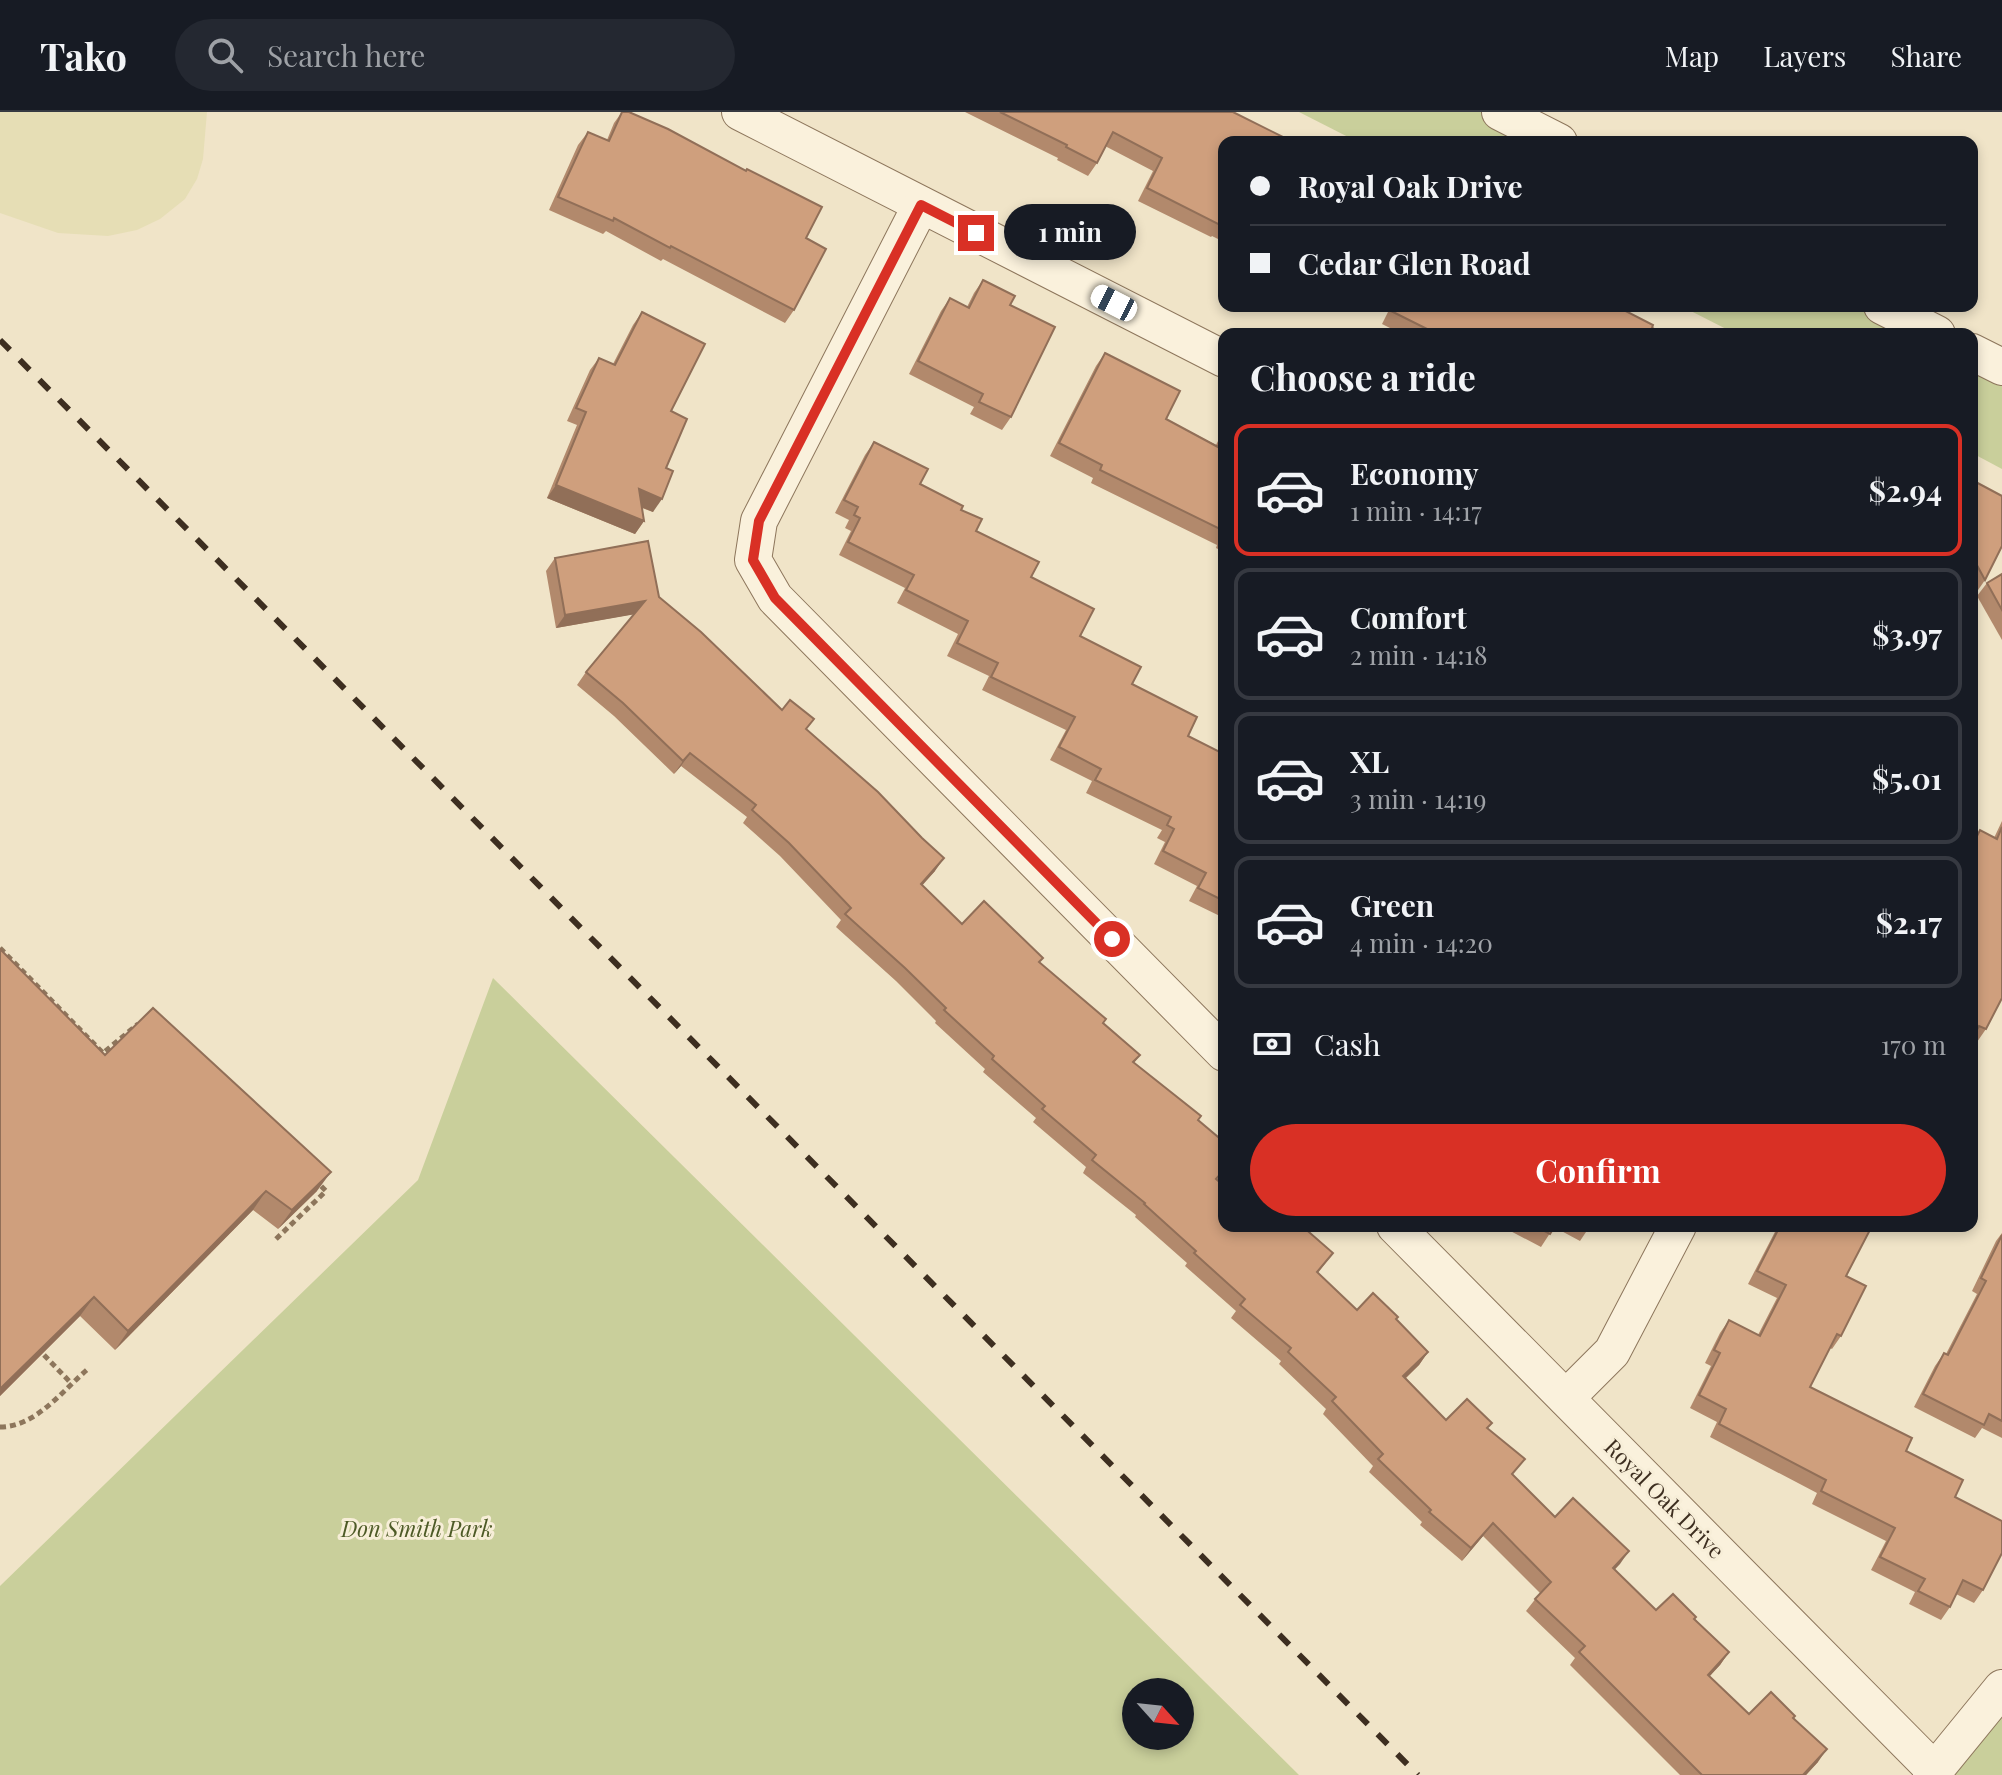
<!DOCTYPE html>
<html lang="en">
<head>
<meta charset="utf-8">
<style>
  body { margin:0; font-family:"Playfair Display",serif; background:#242831; color:#f1f3f6; height:100vh; display:flex; flex-direction:column; font-size:30px; white-space:nowrap }
  * { box-sizing:border-box; margin:0 }
  p { font-size:26px; color:#9ea1a6 }
  .icon { flex:none; width:44px; height:44px; fill:none; stroke:currentColor; stroke-width:2; stroke-linecap:round; stroke-linejoin:round }
  .map { position:relative; flex:1; overflow:hidden }
  .panel { position:absolute; left:1218px; top:216px; width:760px; height:904px; display:flex; flex-direction:column; background:#171b24; border-radius:16px; box-shadow:0 4px 12px #0003 }
  .panel>* { flex:none }
  .banner { position:absolute; left:1218px; top:24px; width:760px; height:176px; border-radius:16px; box-shadow:0 4px 12px #0003; display:grid; align-content:center; height:176px; padding:0 32px; background:#171b24 }
  .needle { width:52px; rotate:117deg }
  .fabs { position:absolute; left:1122px; top:1566px; display:grid; gap:16px }
  .fabs a { display:grid; place-items:center; width:72px; height:72px; border-radius:50%; background:#171b24; box-shadow:0 4px 12px #0003; font-size:40px }
  .end { position:absolute; width:36px; height:36px; margin:-18px; border:10px solid #d93025; background:#fff; box-shadow:0 0 0 4px #fff }
  .from { border-radius:50% }
  .bubble { position:absolute; height:56px; border-radius:28px; background:#171b24; box-shadow:0 4px 12px #0003; font-size:26px; font-weight:700; line-height:56px; text-align:center }
  .car { position:absolute; width:24px; height:48px; margin:-24px -12px; border-radius:10px; box-shadow:0 0 6px 2px #0007; background:linear-gradient(#fff 24%,#345 0 40%,#fff 0 76%,#345 0 86%,#fff 0) }
  .banner b { display:flex; align-items:center; gap:28px; height:76px; font-size:30px }
  .banner b+b { border-top:2px solid #363941 }
  .banner i { width:20px; height:20px; background:#f1f3f6 }
  ul { padding:0; list-style:none }
  li { display:flex; align-items:center; gap:24px; height:132px; margin:0 16px 12px; padding:0 16px; border:4px solid #363941; border-radius:16px }
  li div { flex:1 }
  li b { display:block; font-size:30px }
  li em { font-style:normal; font-weight:700 }
  li.active { border-color:#d93025 }
  li>.icon { width:72px; height:72px; stroke-width:1.5 }
  h2 { padding:0 32px; font-size:36px; line-height:96px }
  .pay { display:flex; align-items:center; gap:20px; height:88px; padding:0 32px; font-size:30px }
  .pay p { margin-inline-start:auto }
  .cta { display:flex; gap:16px; margin-top:auto; padding:16px 32px }
  .cta a { flex:1; height:92px; border-radius:48px; background:#d93025; color:#fff; font-size:32px; font-weight:700; line-height:92px; text-align:center }
  header { display:flex; align-items:center; gap:48px; box-sizing:border-box; height:112px; padding:0 40px; background:#171b24; border-bottom:2px solid #363941 }
  header strong { font-size:38px }
  nav { display:flex; gap:44px; margin-inline-start:auto; font-size:28px }
  .search { width:560px; height:72px; background:#242831; display:flex; align-items:center; gap:20px; box-sizing:border-box; padding:0 28px; border-radius:44px; color:#9ea1a6; font-size:30px }
  .map>svg:first-child { display:block }
</style>
</head>
<body>
<header>
<strong>Tako</strong>
<div class="search"><svg class="icon" aria-label="search" viewBox="0 0 24 24"><circle cx="10" cy="10" r="6"/><path d="M15 15l6 6"/></svg>Search here</div>
<nav><a>Map</a><a>Layers</a><a>Share</a></nav>
</header>
<div class="map">
<svg width="2002" height="1663" viewBox="0 0 2002 1663">
  <rect width="100%" height="100%" fill="#f0e4c8"/>
  <path fill="#e6deb5" d="M 0,0 L 207,0 L 203,47 L 197,67 L 185,87 L 160,107 L 137,118 L 108,124 L 58,121 L 0,101 Z"/>
  <g fill="#c9cf9b" fill-rule="evenodd">
    <path d="M 1299,0 L 1508,0 L 1567,30 L 1358,30 Z"/>
    <path d="M 1681,194 L 1885,194 L 1939,222 L 1736,222 Z"/>
    <path d="M 1972,239 L 2002,254 L 2002,357 L 1972,341 Z"/>
    <path d="M 493,866 L 1299,1663 L 0,1663 L 0,1474 L 418,1068 ZM 1180,1580 L 1180,1624 L 1136,1624 L 1136,1580 Z"/>
    <path d="M 2002,1576 L 2002,1663 L 1931,1663 Z"/>
  </g>
  <g fill="none" stroke-linecap="round" stroke-linejoin="round">
    <defs>
      <g id="minor">
        <path d="M 740,0 L 1224,247"/>
        <path d="M 1500,0 L 1559,30"/>
        <path d="M 921,93 L 759,409 L 753,448 L 775,486 L 1224,941"/>
        <path d="M 1882,194 L 1937,222"/>
        <path d="M 1972,240 L 2002,255"/>
        <path d="M 1395,1114 L 1935,1659"/>
        <path d="M 1566,1286 L 1612,1240 L 1678,1114"/>
        <path d="M 1931,1663 L 2002,1576"/>
      </g>
    </defs>
    <use href="#minor" stroke="#8d765c" stroke-width="38"/>
    <g stroke="#8d765c" stroke-width="5" stroke-dasharray="6 4" stroke-linecap="butt">
      <path d="M 0,836 L 103,941 L 138,912"/>
      <path d="M 276,1127 L 326,1079 L 316,1069"/>
      <path d="M 44,1243 L 71,1271"/>
      <path d="M 0,1315 C 36,1315 63,1278 88,1257"/>
    </g>
    <use href="#minor" stroke="#faf1dc" stroke-width="36"/>
    <path stroke="#3d2e20" stroke-width="6" stroke-dasharray="14 14" stroke-linecap="butt" d="M 0,228 L 1418,1663"/>
  </g>
  <g fill="#b2896c">
    <path d="M 622,0 L 806,126 L 794,198 L 785,211 L 663,147 L 661,149 L 606,119 L 603,122 L 549,98 L 578,33 L 588,20 L 607,28 L 614,11 Z"/>
    <path d="M 965,0 L 1233,0 L 1224,30 L 1224,130 L 1212,124 L 1211,125 L 1138,89 L 1153,59 L 1105,34 L 1097,51 L 1088,64 L 1057,48 L 1058,46 Z"/>
    <path d="M 983,168 L 1010,193 L 1011,305 L 1002,318 L 970,302 L 974,295 L 909,262 L 941,199 L 950,186 L 967,195 L 974,181 Z"/>
    <path d="M 1391,194 L 1616,194 L 1664,222 L 1402,222 L 1382,212 Z"/>
    <path d="M 642,200 L 671,299 L 666,356 L 653,400 L 642,396 L 644,409 L 635,422 L 547,386 L 577,313 L 567,309 L 590,258 L 599,246 L 613,252 L 633,213 Z"/>
    <path d="M 1105,241 L 1166,307 L 1216,333 L 1224,317 L 1224,440 L 1216,436 L 1217,433 L 1091,371 L 1093,366 L 1050,344 L 1096,254 Z"/>
    <path d="M 874,330 L 920,372 L 961,398 L 976,419 L 1031,465 L 1080,524 L 1188,624 L 1224,642 L 1224,806 L 1189,789 L 1197,774 L 1154,752 L 1165,730 L 1157,726 L 1162,718 L 1086,681 L 1092,669 L 1050,648 L 1066,618 L 982,578 L 989,564 L 947,544 L 958,522 L 897,491 L 905,476 L 839,443 L 851,419 L 845,416 L 849,408 L 835,401 L 865,343 Z"/>
    <path d="M 1972,368 L 1985,468 L 1976,481 L 1972,474 Z"/>
    <path d="M 555,446 L 659,485 L 782,598 L 806,617 L 935,759 L 922,773 L 962,812 L 1040,851 L 1103,912 L 1140,943 L 1134,951 L 1198,1008 L 1218,1068 L 1224,1114 L 1333,1141 L 1318,1161 L 1357,1198 L 1396,1207 L 1428,1240 L 1419,1253 L 1406,1266 L 1446,1308 L 1488,1316 L 1513,1363 L 1555,1405 L 1629,1439 L 1614,1457 L 1656,1498 L 1695,1507 L 1729,1540 L 1720,1553 L 1709,1564 L 1749,1602 L 1794,1606 L 1818,1650 L 1806,1663 L 1680,1663 L 1570,1553 L 1575,1546 L 1526,1499 L 1540,1481 L 1483,1424 L 1462,1449 L 1420,1413 L 1422,1410 L 1369,1360 L 1373,1354 L 1323,1302 L 1326,1297 L 1279,1252 L 1281,1249 L 1231,1206 L 1236,1199 L 1185,1154 L 1187,1151 L 1135,1105 L 1136,1103 L 1083,1061 L 1086,1055 L 1033,1010 L 1036,1006 L 983,960 L 985,957 L 935,911 L 936,909 L 896,869 L 836,815 L 841,808 L 780,744 L 743,711 L 747,705 L 681,654 L 674,662 L 614,604 L 577,573 L 586,560 L 634,502 L 556,516 L 546,459 Z"/>
    <path d="M 2002,462 L 2002,528 L 1977,484 L 1987,471 Z"/>
    <path d="M 2002,709 L 2002,886 L 1986,917 L 1977,930 L 1972,928 L 1972,730 L 1980,718 L 1994,726 Z"/>
    <path d="M 0,837 L 105,943 L 317,1079 L 278,1117 L 253,1098 L 115,1238 L 80,1204 L 0,1284 Z"/>
    <path d="M 1501,1114 L 1590,1114 L 1580,1129 L 1554,1115 L 1541,1135 Z"/>
    <path d="M 1778,1114 L 1872,1114 L 1846,1164 L 1841,1224 L 1832,1237 L 1830,1236 L 1810,1275 L 1906,1339 L 1955,1385 L 1983,1478 L 1974,1491 L 1956,1482 L 1950,1495 L 1941,1508 L 1909,1492 L 1915,1480 L 1871,1458 L 1886,1429 L 1812,1392 L 1817,1381 L 1710,1325 L 1717,1310 L 1690,1296 L 1711,1254 L 1705,1251 L 1720,1221 L 1729,1208 L 1758,1223 L 1777,1186 L 1748,1172 Z"/>
    <path d="M 2002,1121 L 2002,1326 L 1982,1316 L 1975,1326 L 1914,1295 L 1935,1254 L 1944,1241 L 1946,1242 L 1977,1182 L 1972,1179 L 1996,1129 Z"/>
  </g>
  <g fill="#916f58">
    <path d="M 556,373 L 644,409 L 635,422 L 547,386 Z"/>
    <path d="M 639,377 L 662,387 L 653,400 L 629,390 Z"/>
    <path d="M 645,489 L 636,502 L 556,516 L 565,503 Z"/>
    <path d="M 690,641 L 681,654 L 674,662 L 683,649 Z"/>
    <path d="M 944,746 L 935,759 L 912,785 L 921,772 Z"/>
    <path d="M 331,1060 L 317,1079 L 278,1117 L 292,1098 Z"/>
    <path d="M 266,1079 L 253,1098 L 115,1238 L 128,1219 Z"/>
    <path d="M 94,1185 L 80,1204 L 0,1284 L 0,1278 Z"/>
    <path d="M 1428,1240 L 1419,1253 L 1394,1277 L 1403,1264 Z"/>
    <path d="M 1493,1411 L 1483,1424 L 1462,1449 L 1471,1436 Z"/>
    <path d="M 1629,1439 L 1620,1452 L 1604,1469 L 1613,1456 Z"/>
    <path d="M 1729,1540 L 1720,1553 L 1699,1576 L 1708,1563 Z"/>
    <path d="M 1827,1637 L 1818,1650 L 1806,1663 L 1803,1663 Z"/>
  </g>
  <g fill="#cf9f7d" stroke="#916f58" stroke-width="2">
    <path d="M 622,0 L 629,0 L 668,17 L 746,59 L 747,57 L 822,95 L 806,126 L 826,137 L 794,198 L 671,134 L 670,136 L 614,106 L 613,109 L 558,85 L 588,20 L 609,29 Z"/>
    <path d="M 1000,0 L 1233,0 L 1293,30 L 1224,30 L 1224,112 L 1221,111 L 1220,113 L 1147,76 L 1162,46 L 1113,20 L 1097,51 L 1066,35 L 1067,33 Z"/>
    <path d="M 983,168 L 1015,184 L 1010,193 L 1055,215 L 1011,305 L 979,290 L 983,282 L 918,249 L 950,186 L 969,196 Z"/>
    <path d="M 1394,194 L 1616,194 L 1653,213 L 1652,216 L 1664,222 L 1437,222 L 1391,199 Z"/>
    <path d="M 642,200 L 705,232 L 671,299 L 687,307 L 666,356 L 673,359 L 662,387 L 639,377 L 644,409 L 556,373 L 586,300 L 576,296 L 599,246 L 615,253 Z"/>
    <path d="M 1105,241 L 1180,279 L 1166,307 L 1218,335 L 1224,322 L 1224,419 L 1100,358 L 1102,353 L 1059,331 Z"/>
    <path d="M 874,330 L 928,357 L 920,372 L 963,394 L 961,398 L 982,407 L 976,419 L 1039,450 L 1031,465 L 1094,497 L 1080,524 L 1141,555 L 1132,572 L 1197,605 L 1188,624 L 1224,642 L 1224,789 L 1198,776 L 1206,761 L 1163,739 L 1174,717 L 1167,713 L 1171,705 L 1095,668 L 1101,657 L 1059,635 L 1075,605 L 991,565 L 998,551 L 957,531 L 968,509 L 906,478 L 914,463 L 848,430 L 860,406 L 854,403 L 858,395 L 844,388 Z"/>
    <path d="M 1972,368 L 2002,384 L 2002,434 L 1985,468 L 1972,444 Z"/>
    <path d="M 648,429 L 659,485 L 701,520 L 782,598 L 790,588 L 814,607 L 806,617 L 878,680 L 922,726 L 944,746 L 921,772 L 962,812 L 984,789 L 1043,846 L 1039,850 L 1106,907 L 1103,911 L 1140,943 L 1133,950 L 1201,1004 L 1198,1008 L 1224,1030 L 1224,1058 L 1216,1067 L 1224,1074 L 1224,1114 L 1302,1114 L 1333,1141 L 1317,1160 L 1357,1198 L 1373,1181 L 1398,1205 L 1396,1207 L 1428,1240 L 1403,1264 L 1446,1308 L 1467,1287 L 1492,1311 L 1487,1316 L 1525,1347 L 1512,1362 L 1555,1405 L 1573,1386 L 1629,1439 L 1613,1456 L 1656,1498 L 1673,1482 L 1696,1505 L 1694,1507 L 1729,1540 L 1708,1563 L 1749,1602 L 1771,1580 L 1795,1604 L 1793,1606 L 1827,1637 L 1803,1663 L 1702,1663 L 1579,1540 L 1585,1534 L 1535,1487 L 1551,1470 L 1493,1411 L 1471,1436 L 1429,1400 L 1431,1398 L 1378,1347 L 1383,1342 L 1332,1289 L 1336,1285 L 1288,1240 L 1291,1236 L 1240,1193 L 1245,1187 L 1194,1141 L 1196,1139 L 1144,1092 L 1145,1091 L 1092,1048 L 1096,1043 L 1042,997 L 1045,994 L 992,947 L 994,944 L 944,898 L 946,896 L 905,856 L 845,802 L 851,796 L 789,731 L 752,698 L 756,693 L 690,641 L 683,649 L 623,591 L 586,560 L 645,489 L 565,503 L 555,446 Z"/>
    <path d="M 2002,462 L 2002,498 L 1987,471 Z"/>
    <path d="M 2002,715 L 2002,886 L 1986,917 L 1979,914 L 1972,927 L 1972,734 L 1980,718 L 1997,727 Z"/>
    <path d="M 0,837 L 105,943 L 153,896 L 331,1060 L 292,1098 L 266,1079 L 128,1219 L 94,1185 L 0,1277 Z"/>
    <path d="M 1535,1114 L 1555,1114 L 1550,1122 Z"/>
    <path d="M 1780,1114 L 1872,1114 L 1846,1164 L 1866,1174 L 1841,1224 L 1837,1222 L 1810,1275 L 1912,1326 L 1906,1339 L 1963,1368 L 1955,1385 L 2002,1409 L 2002,1441 L 1983,1478 L 1963,1468 L 1950,1495 L 1918,1479 L 1925,1467 L 1880,1445 L 1895,1416 L 1821,1379 L 1826,1368 L 1719,1312 L 1726,1297 L 1699,1283 L 1720,1241 L 1714,1238 L 1729,1208 L 1760,1224 L 1786,1173 L 1757,1159 Z"/>
    <path d="M 2002,1123 L 2002,1309 L 1989,1302 L 1984,1313 L 1923,1282 L 1944,1241 L 1948,1243 L 1986,1169 L 1981,1166 Z"/>
  </g>
  <g fill="none" stroke-linecap="round" stroke-linejoin="round">
    <path stroke="#d93025" stroke-width="10" d="M 976,121 L 921,93 L 759,409 L 753,448 L 775,486 L 1112,827"/>
  </g>
  <g text-anchor="middle" dominant-baseline="central" stroke-width="6" stroke-linejoin="round" paint-order="stroke">
    <g font-size="22" fill="#3d2e20" stroke="#f7eed8">
      <text transform="translate(1665 1386) rotate(45)">Royal Oak Drive</text>
    </g>
    <g font-size="22" font-style="italic" fill="#4d5a26" stroke="#f7eed8">
      <text x="417" y="1416">Don Smith Park</text>
    </g>
  </g>
</svg>
<div class="fabs">
<a><svg class="needle" viewBox="-14 -14 28 28"><path d="M0-13l5 13h-10z" fill="#e53935"/><path d="M0 13l5-13h-10z" fill="#9ea1a6"/></svg></a>
</div>
<i class="end from" style="left:1112px;top:827px"></i>
<i class="end" style="left:976px;top:121px"></i>
<div class="bubble" style="left:1004px;top:92px;width:132px">1 min</div>
<i class="car" style="left:1114px;top:191px;rotate:297deg"></i>
<div class="banner">
<b><i class="from"></i>Royal Oak Drive</b>
<b><i></i>Cedar Glen Road</b>
</div>
<section class="panel">
<h2>Choose a ride</h2>
<ul>
<li class="active"><svg class="icon" aria-label="car" viewBox="0 0 24 24"><path d="M5 17H2v-5l4-1 3-4h7l3 4 3 1v5h-3M9 17h6M6 11h13"/><circle cx="7" cy="17" r="2"/><circle cx="17" cy="17" r="2"/></svg><div><b>Economy</b><p>1 min · 14:17</p></div><em>$2.94</em></li>
<li><svg class="icon" aria-label="car" viewBox="0 0 24 24"><path d="M5 17H2v-5l4-1 3-4h7l3 4 3 1v5h-3M9 17h6M6 11h13"/><circle cx="7" cy="17" r="2"/><circle cx="17" cy="17" r="2"/></svg><div><b>Comfort</b><p>2 min · 14:18</p></div><em>$3.97</em></li>
<li><svg class="icon" aria-label="car" viewBox="0 0 24 24"><path d="M5 17H2v-5l4-1 3-4h7l3 4 3 1v5h-3M9 17h6M6 11h13"/><circle cx="7" cy="17" r="2"/><circle cx="17" cy="17" r="2"/></svg><div><b>XL</b><p>3 min · 14:19</p></div><em>$5.01</em></li>
<li><svg class="icon" aria-label="car" viewBox="0 0 24 24"><path d="M5 17H2v-5l4-1 3-4h7l3 4 3 1v5h-3M9 17h6M6 11h13"/><circle cx="7" cy="17" r="2"/><circle cx="17" cy="17" r="2"/></svg><div><b>Green</b><p>4 min · 14:20</p></div><em>$2.17</em></li>
</ul>
<div class="pay"><svg class="icon" aria-label="cash" viewBox="0 0 24 24"><path d="M3 7h18v10H3z"/><circle cx="12" cy="12" r="2"/></svg>Cash<p>170 m</p></div>
<div class="cta"><a>Confirm</a></div>
</section>
</div>
</body>
</html>
